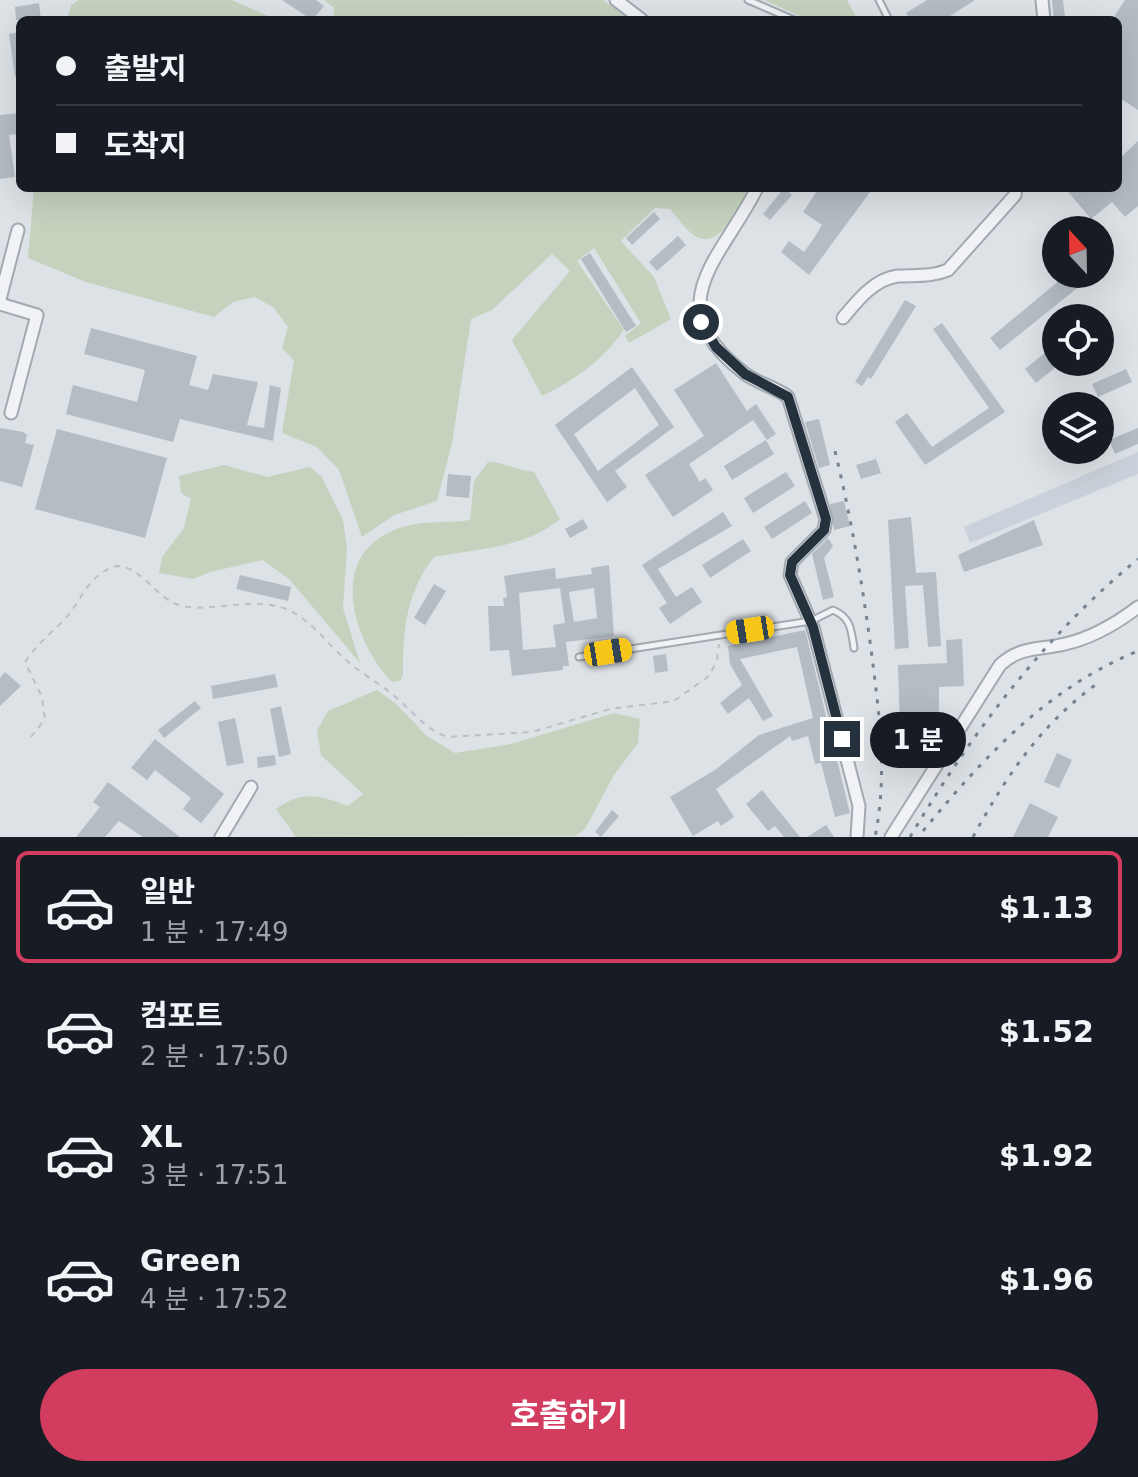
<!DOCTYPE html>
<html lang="ko">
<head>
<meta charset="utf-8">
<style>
  body { margin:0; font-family:"DejaVu Sans","Noto Sans KR",sans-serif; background:#242831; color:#f1f3f6; height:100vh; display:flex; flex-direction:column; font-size:30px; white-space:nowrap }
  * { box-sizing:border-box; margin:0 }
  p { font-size:26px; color:#9ea1a6 }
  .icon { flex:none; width:44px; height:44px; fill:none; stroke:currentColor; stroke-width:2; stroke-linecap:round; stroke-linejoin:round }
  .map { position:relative; height:837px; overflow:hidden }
  .panel { display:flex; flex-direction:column; background:#171b24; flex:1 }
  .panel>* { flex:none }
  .guide { position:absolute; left:16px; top:16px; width:1106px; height:176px; border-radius:12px; box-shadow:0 8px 32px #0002; display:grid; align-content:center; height:176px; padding:0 40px; background:#171b24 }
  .needle { width:52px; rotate:338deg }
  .buttons { position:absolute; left:1042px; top:216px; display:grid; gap:16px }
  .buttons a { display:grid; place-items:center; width:72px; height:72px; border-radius:50%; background:#171b24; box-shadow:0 8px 32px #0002; font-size:40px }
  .end { position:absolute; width:36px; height:36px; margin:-18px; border:10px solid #26313e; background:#fff; box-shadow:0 0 0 4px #fff }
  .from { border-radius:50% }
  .bubble { position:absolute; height:56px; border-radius:28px; background:#171b24; box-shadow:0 8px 32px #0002; font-size:26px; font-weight:700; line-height:56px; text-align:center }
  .car { position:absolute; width:24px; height:48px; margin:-24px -12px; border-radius:10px; box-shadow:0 0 6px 2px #0007; background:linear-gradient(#f5c518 24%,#345 0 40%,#f5c518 0 76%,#345 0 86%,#f5c518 0) }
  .guide b { display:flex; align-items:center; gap:28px; height:76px; font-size:30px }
  .guide b+b { border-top:2px solid #363941 }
  .guide i { width:20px; height:20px; background:#f1f3f6 }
  ul { padding:14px 0 0; list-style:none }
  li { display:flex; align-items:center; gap:24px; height:112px; margin:0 16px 12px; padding:0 24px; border:4px solid transparent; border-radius:12px }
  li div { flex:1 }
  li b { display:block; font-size:30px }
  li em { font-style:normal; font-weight:700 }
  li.current { border-color:#d23c5f }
  li>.icon { width:72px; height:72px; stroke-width:1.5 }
  .button { display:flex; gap:16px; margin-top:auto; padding:16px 40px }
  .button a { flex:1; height:92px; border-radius:48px; background:#d23c5f; color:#fff; font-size:32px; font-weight:700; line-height:92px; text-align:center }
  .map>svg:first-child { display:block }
</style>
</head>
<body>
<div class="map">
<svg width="1138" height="837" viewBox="0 0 1138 837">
  <rect width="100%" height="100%" fill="#dde2e7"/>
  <path fill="#cbd1da" d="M 1138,452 L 1138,474 L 970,543 L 964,527 Z"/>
  <g fill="#c4d2be">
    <path d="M 79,0 L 232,0 L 277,20 L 67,20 L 71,5 Z"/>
    <path d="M 324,0 L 603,0 L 630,20 L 333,20 L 334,8 Z"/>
    <path d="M 764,0 L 847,0 L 858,20 L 809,20 Z"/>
    <path d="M 34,188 L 750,188 C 741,203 721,250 697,237 C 687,232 677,217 670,209 L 655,208 L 621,241 L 654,277 L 671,319 L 629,343 L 625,336 L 641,323 L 594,248 L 577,261 L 624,330 C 603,360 575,380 542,396 L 512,340 L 570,271 L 552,254 L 492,310 L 471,319 L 452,443 L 437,501 L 394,515 L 362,537 L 339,470 L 317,447 L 282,433 L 294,360 L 282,348 L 288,327 L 273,307 L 254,297 L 233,302 L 214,317 L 86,282 L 28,258 Z"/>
    <path d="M 488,462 C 506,462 516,471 534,472 L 560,519 C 527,548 475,549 434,557 C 406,593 403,630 403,674 L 400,681 L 392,682 C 356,646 328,564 386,534 C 413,519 441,524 470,520 L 474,481 Z"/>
    <path d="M 224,465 L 267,477 L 310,467 L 321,476 L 343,520 L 347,549 L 343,608 L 360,663 L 290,580 L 263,560 L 210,572 L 193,579 L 159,573 L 162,557 L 184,528 L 191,499 L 181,493 L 179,476 Z"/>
    <path d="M 377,690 L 396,704 L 427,736 L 455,753 L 511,744 L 614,713 L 640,719 L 638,743 L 614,775 L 585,829 L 576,836 L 296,837 L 276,809 C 302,790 319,795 348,806 L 363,794 L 321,755 L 317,730 L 328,711 Z"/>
  </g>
  <g fill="#b4bcc4" fill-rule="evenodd">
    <path d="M 282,0 L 316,0 L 324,6 L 312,20 Z"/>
    <path d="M 927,0 L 975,0 L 944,20 L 911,20 L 906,13 Z"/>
    <path d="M 1052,0 L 1063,0 L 1065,18 L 1054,19 Z"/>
    <path d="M 1125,0 L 1138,0 L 1138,110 L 1118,97 L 1118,20 L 1112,20 Z"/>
    <path d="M 39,3 L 41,20 L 16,20 L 15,7 Z"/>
    <path d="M 20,32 L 20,76 L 15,77 L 9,34 Z"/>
    <path d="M 20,113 L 20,134 L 9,135 L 15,177 L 0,179 L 0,115 Z"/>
    <path d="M 1138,141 L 1138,206 L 1125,217 L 1112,202 L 1091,219 L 1065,188 L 1118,188 L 1118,160 Z"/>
    <path d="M 784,188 L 792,195 L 770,220 L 763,214 Z"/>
    <path d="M 819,188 L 873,188 L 809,275 L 781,252 L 789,241 L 804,252 L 814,238 L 822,225 L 803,212 Z"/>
    <path d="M 654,212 L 660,219 L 632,245 L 626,238 Z"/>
    <path d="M 678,236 L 686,245 L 657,271 L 649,262 Z"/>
    <path d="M 590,253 L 636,326 L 626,332 L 581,259 Z"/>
    <path d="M 1067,274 L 1081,274 L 1086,281 L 1000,350 L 990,338 Z"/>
    <path d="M 905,300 L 916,306 L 871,379 L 868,377 L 862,386 L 855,382 Z"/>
    <path d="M 942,323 L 1005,412 L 925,465 L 895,422 L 907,413 L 932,447 L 989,408 L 933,329 Z"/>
    <path d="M 91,328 L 197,356 L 189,385 L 208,390 L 213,374 L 258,382 L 247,425 L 264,428 L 270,385 L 281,388 L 273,441 L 180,419 L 173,442 L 66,414 L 73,385 L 137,402 L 145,370 L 84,354 Z"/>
    <path d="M 1056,344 L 1056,367 L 1036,383 L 1025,369 Z"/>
    <path d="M 716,363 L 747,411 L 756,404 L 776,434 L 767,440 L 753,420 L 689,464 L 700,482 L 705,478 L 713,490 L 673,517 L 645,475 L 704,436 L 674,390 Z"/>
    <path d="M 632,367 L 674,427 L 615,471 L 627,487 L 607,502 L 555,425 ZM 635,388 L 659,425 L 598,471 L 574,434 Z"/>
    <path d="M 1126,369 L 1132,382 L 1098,397 L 1092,384 Z"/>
    <path d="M 819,419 L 830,465 L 819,468 L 805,422 Z"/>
    <path d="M 0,428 L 23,432 L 27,435 L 25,443 L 34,445 L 22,487 L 0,481 Z"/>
    <path d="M 1138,428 L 1138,444 L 1115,454 L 1109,440 Z"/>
    <path d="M 57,429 L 167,458 L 145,538 L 35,509 Z"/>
    <path d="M 766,440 L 774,454 L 732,480 L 724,466 Z"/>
    <path d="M 876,459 L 881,473 L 861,479 L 856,465 Z"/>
    <path d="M 786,472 L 795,486 L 753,513 L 744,498 Z"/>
    <path d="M 448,474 L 471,476 L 469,498 L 446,496 Z"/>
    <path d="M 805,501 L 812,513 L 772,539 L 764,527 Z"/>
    <path d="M 844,501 L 850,526 L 834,530 L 830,504 Z"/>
    <path d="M 723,512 L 732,526 L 658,569 L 676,597 L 692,587 L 702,602 L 670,624 L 659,608 L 667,603 L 642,565 Z"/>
    <path d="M 911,517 L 916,573 L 936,572 L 941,646 L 928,647 L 923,585 L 905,586 L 909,648 L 895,649 L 888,520 Z"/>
    <path d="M 583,519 L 588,528 L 570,538 L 565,529 Z"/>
    <path d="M 1034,520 L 1043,545 L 964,572 L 958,555 Z"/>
    <path d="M 828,538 L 833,546 L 824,558 L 834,597 L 823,600 L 812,554 Z"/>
    <path d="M 743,539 L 751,551 L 710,578 L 702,565 Z"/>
    <path d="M 609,565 L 614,636 L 566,642 L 569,666 L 563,666 L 563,670 L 512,676 L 509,650 L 490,651 L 488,606 L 504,606 L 503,598 L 507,597 L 504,576 L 555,568 L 556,579 L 592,574 L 591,568 ZM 560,588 L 565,623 L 553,625 L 556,647 L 523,650 L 519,593 ZM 594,588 L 597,618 L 574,622 L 569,592 Z"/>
    <path d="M 240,575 L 291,587 L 288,601 L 236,589 Z"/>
    <path d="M 434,584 L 446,591 L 425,625 L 414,618 Z"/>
    <path d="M 805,630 L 850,813 L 835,817 L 821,763 L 815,764 L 808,736 L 792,741 L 790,736 L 716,789 L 734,817 L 721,826 L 718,821 L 693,836 L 670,797 L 715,770 L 759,735 L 813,718 L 797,647 L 740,659 L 773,716 L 763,721 L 749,698 L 728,714 L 720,703 L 742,685 L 730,664 L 728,646 Z"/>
    <path d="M 962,639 L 964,686 L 939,687 L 939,724 L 915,724 L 915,731 L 900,731 L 898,665 L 947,663 L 946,640 Z"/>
    <path d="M 666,654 L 668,671 L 655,673 L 653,656 Z"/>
    <path d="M 5,672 L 21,686 L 0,706 L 0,678 Z"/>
    <path d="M 275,674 L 278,687 L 213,699 L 211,686 Z"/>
    <path d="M 195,701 L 201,708 L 164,738 L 158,730 Z"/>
    <path d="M 281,706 L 291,754 L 279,757 L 270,709 Z"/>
    <path d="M 235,718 L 244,763 L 227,766 L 218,722 Z"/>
    <path d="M 155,739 L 224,794 L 201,823 L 183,809 L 191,798 L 155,770 L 147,780 L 131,768 Z"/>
    <path d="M 1057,753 L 1072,760 L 1059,788 L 1044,782 Z"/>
    <path d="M 275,755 L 276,765 L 258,768 L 257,757 Z"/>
    <path d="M 108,782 L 180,837 L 143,837 L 119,821 L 105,837 L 76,837 L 100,807 L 93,802 Z"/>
    <path d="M 762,790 L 800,837 L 784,837 L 775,826 L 768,831 L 746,804 Z"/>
    <path d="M 1030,803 L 1058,817 L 1048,837 L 1013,837 Z"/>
    <path d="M 612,810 L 619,816 L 601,837 L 595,832 Z"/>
    <path d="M 826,825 L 834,837 L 807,837 Z"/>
  </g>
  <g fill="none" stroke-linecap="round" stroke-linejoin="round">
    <defs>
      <g id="lane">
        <path d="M 748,0 L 794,20"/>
        <path d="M 879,0 L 889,20"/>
        <path d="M 579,657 L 811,621 L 833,610 C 851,618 851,629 854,648"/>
      </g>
      <g id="street">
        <path d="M 616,0 L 642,20"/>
        <path d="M 1042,0 L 1044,20"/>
        <path d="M 757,188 C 721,260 656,305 744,373 C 758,384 774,386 788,397 L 826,519 L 824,530 L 792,562 L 790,575 L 813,627 L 859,806 L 857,837"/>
        <path d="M 0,299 L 18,230"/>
        <path d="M 0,304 L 37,315 L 11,413"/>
        <path d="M 843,318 C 857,301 874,279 898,276 C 916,275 931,277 948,270 L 1015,195 L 1016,188"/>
        <path d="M 221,837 L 251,787"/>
        <path d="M 891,837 L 1000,665 C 1020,646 1040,650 1065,644 C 1091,638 1117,623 1138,607"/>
      </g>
    </defs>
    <use href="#lane" stroke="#a2a9b1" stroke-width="9"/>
    <use href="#street" stroke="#a2a9b1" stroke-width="15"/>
    <path stroke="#bbc0c6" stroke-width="2" stroke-dasharray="6 6" stroke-linecap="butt" d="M 31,737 L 45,719 L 42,697 L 25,662 C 36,645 50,634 64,620 C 83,599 87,576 115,566 C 142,566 152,594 176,604 C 208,616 253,593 291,611 C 312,622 328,644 346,660 C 363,675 383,685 400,701 C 415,714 428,731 448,737 L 532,732 L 610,709 L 674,701 L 709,676 L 717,660 L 719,644"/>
    <use href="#lane" stroke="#f0f2f6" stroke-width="5"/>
    <use href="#street" stroke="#f0f2f6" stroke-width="11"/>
    <g stroke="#768391" stroke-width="3" stroke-dasharray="4 8" stroke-linecap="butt">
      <path d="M 835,451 C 851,517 862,582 871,649 C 879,713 888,773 875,837"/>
      <path d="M 923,831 C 984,757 1047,688 1138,651"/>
      <path d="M 910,837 C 971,734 1045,635 1138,559"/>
      <path d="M 973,837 C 1006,776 1043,721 1101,681"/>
    </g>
  </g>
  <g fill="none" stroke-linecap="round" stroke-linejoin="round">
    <path stroke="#26313e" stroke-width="10" d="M 701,322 L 716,347 L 745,374 L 788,397 L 826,519 L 824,530 L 792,562 L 790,575 L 813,627 L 842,739"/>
  </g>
</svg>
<div class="buttons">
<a><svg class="needle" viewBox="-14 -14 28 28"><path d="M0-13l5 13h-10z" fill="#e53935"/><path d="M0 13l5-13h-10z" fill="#9ea1a6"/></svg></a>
<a><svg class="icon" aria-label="locate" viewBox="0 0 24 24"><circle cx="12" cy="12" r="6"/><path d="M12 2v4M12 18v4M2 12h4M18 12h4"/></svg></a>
<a><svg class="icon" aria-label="layers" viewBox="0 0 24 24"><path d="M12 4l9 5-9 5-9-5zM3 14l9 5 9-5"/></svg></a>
</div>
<i class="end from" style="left:701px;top:322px"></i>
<i class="end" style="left:842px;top:739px"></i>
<div class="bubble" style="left:870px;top:712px;width:96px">1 분</div>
<i class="car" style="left:750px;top:630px;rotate:261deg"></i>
<i class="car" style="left:608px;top:652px;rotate:81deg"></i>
<div class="guide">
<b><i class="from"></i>출발지</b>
<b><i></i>도착지</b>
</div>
</div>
<section class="panel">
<ul>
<li class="current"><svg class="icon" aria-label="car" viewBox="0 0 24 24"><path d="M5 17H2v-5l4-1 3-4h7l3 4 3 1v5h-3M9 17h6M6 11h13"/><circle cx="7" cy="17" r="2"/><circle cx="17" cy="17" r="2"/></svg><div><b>일반</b><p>1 분 · 17:49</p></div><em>$1.13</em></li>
<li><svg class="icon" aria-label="car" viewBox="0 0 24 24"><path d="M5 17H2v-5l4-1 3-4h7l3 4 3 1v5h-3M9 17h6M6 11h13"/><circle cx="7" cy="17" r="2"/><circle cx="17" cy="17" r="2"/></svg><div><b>컴포트</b><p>2 분 · 17:50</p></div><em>$1.52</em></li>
<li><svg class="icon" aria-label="car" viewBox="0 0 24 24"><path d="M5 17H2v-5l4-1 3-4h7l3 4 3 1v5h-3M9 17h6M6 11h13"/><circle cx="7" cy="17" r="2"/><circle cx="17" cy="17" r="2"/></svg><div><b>XL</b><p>3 분 · 17:51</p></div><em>$1.92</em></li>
<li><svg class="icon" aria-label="car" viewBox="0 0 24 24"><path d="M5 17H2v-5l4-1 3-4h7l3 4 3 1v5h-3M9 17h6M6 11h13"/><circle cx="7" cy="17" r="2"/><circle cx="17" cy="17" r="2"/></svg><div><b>Green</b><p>4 분 · 17:52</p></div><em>$1.96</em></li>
</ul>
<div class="button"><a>호출하기</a></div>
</section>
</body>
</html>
